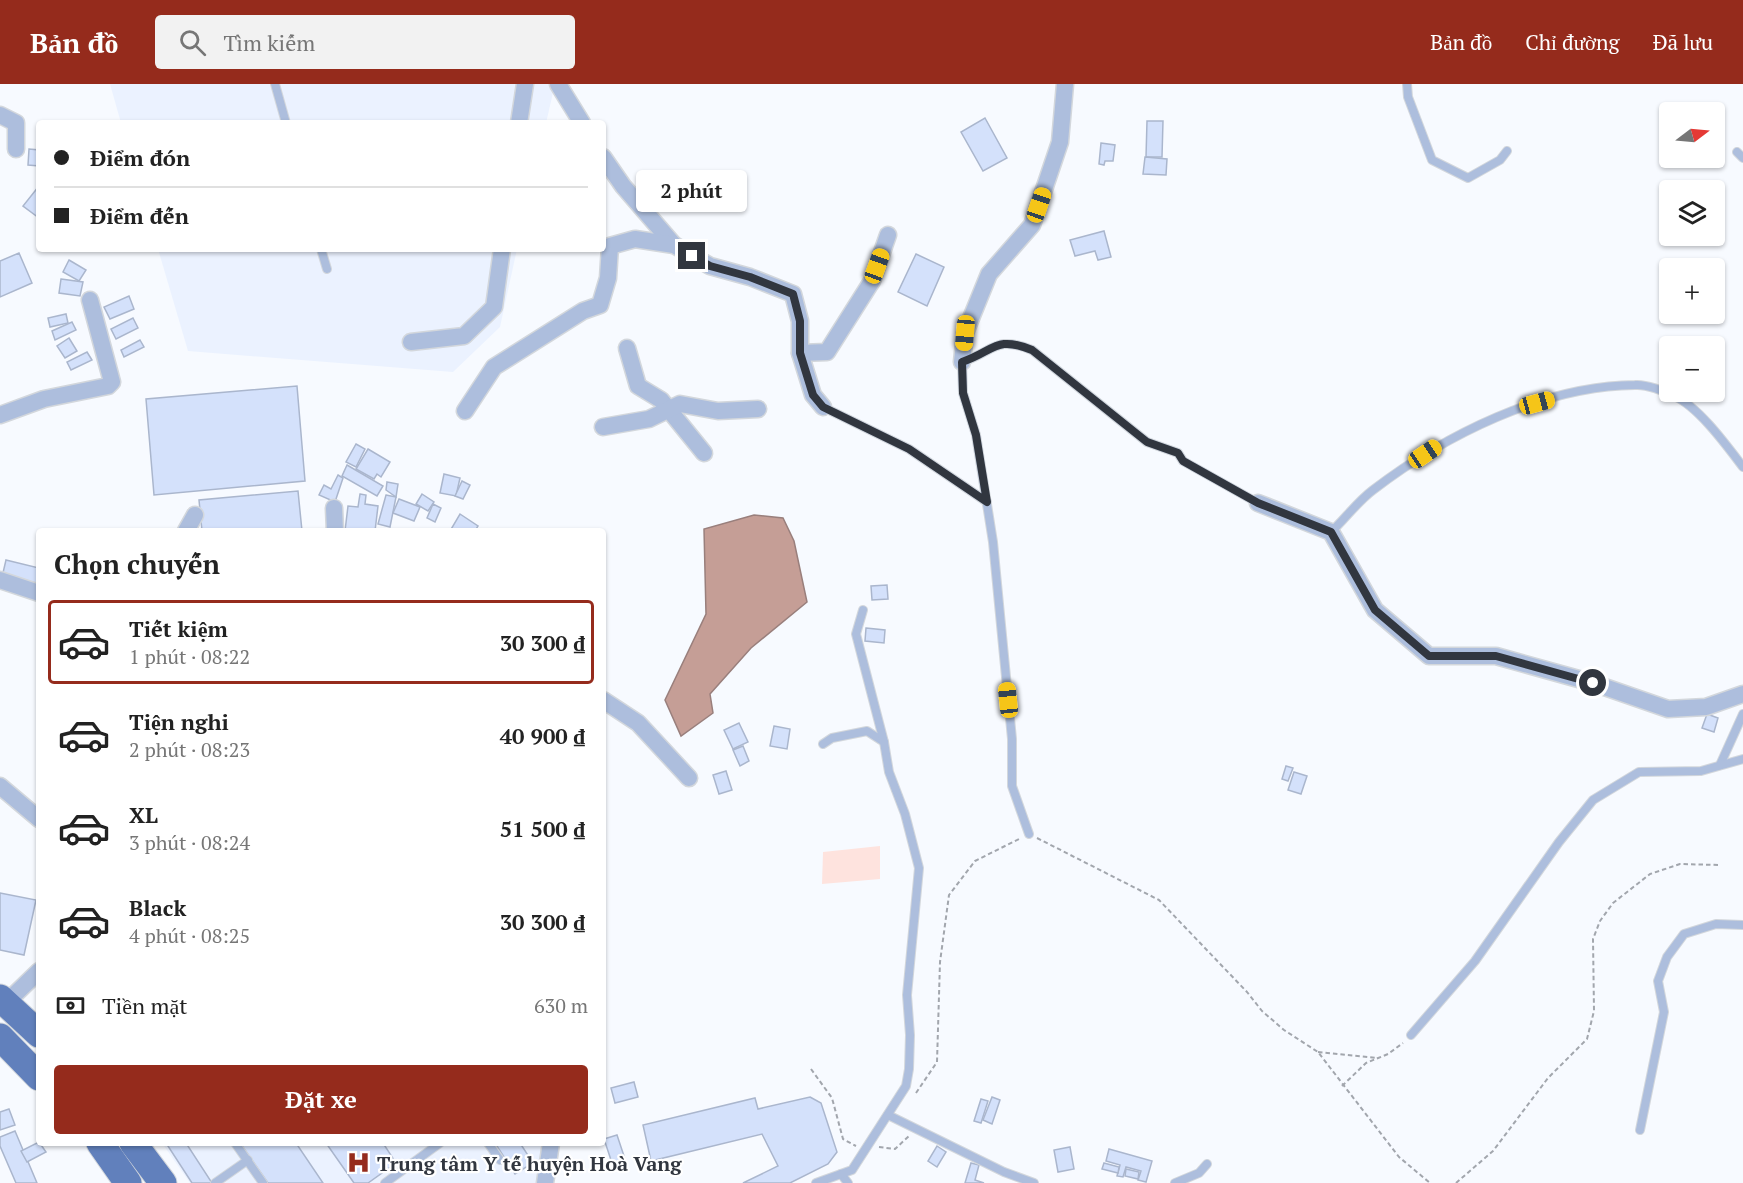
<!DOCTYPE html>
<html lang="vi">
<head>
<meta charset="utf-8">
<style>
  body { margin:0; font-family:"PT Serif",serif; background:#f2f2f2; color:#222; height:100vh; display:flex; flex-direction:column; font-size:22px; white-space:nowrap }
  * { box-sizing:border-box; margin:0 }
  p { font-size:20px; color:#767676 }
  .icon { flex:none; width:33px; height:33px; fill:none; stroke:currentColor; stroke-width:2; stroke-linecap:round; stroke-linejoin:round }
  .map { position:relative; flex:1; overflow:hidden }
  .details { position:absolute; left:36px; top:444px; width:570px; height:618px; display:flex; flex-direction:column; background:#fff; border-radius:6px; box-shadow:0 2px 4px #0004 }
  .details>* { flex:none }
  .hud { position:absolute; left:36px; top:36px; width:570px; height:132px; border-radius:6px; box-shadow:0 2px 4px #0004; display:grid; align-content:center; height:132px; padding:0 18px; background:#fff }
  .needle { width:39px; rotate:74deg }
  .tools { position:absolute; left:1659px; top:18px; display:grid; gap:12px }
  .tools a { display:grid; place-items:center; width:66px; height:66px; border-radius:6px; background:#fff; box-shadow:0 2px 4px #0004; font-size:30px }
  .end { position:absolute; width:27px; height:27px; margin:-14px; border:8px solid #31363f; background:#fff; box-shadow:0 0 0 3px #fff }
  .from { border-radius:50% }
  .bubble { position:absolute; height:42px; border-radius:6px; background:#fff; box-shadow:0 2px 4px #0004; font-size:20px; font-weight:700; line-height:42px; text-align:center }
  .car { position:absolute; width:18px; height:36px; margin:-18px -9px; border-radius:8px; box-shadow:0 0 4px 2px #0007; background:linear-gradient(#f5c518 24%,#345 0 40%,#f5c518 0 76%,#345 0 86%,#f5c518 0) }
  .hud b { display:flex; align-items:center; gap:21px; height:57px; font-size:22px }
  .hud b+b { border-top:2px solid #e0e0e0 }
  .hud i { width:15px; height:15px; background:#222 }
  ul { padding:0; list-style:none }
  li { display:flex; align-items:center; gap:18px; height:84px; margin:0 12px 9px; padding:0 6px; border:3px solid transparent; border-radius:6px }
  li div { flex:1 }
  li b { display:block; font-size:22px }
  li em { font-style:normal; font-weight:700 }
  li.current { border-color:#952b1c }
  li>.icon { width:54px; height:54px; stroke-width:1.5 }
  h2 { padding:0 18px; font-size:27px; line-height:72px }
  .pay { display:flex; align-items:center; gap:15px; height:66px; padding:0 18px; font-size:22px }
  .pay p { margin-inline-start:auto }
  .primary-button { display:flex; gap:12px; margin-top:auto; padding:12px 18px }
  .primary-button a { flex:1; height:69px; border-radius:6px; background:#952b1c; color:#fff; font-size:24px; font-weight:700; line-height:69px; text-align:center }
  header { display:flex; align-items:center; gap:36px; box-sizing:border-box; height:84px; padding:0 30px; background:#952b1c; color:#fff }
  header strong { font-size:28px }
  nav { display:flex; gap:33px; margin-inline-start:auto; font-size:21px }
  .search { width:420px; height:54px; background:#f2f2f2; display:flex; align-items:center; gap:15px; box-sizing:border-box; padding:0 21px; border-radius:6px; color:#767676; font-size:22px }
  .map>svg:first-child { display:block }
</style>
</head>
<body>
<header>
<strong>Bản đồ</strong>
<div class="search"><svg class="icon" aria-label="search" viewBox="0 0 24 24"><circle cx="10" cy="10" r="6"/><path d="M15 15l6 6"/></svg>Tìm kiếm</div>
<nav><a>Bản đồ</a><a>Chỉ đường</a><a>Đã lưu</a></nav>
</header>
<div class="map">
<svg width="1743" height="1099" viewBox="0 0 1743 1099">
  <rect width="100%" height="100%" fill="#f7faff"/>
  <g fill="#ebf2ff">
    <path d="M 110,0 L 555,0 L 546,39 L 121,39 Z"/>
    <path d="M 158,165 L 517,165 L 500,243 L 453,288 L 188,267 Z"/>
    <path d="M 162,1059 L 544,1059 L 537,1099 L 190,1099 Z"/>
  </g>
  <path fill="#fee3de" d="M 880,762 L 880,795 L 822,800 L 823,768 Z"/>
  <path fill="#c59e96" stroke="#997f7c" stroke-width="1.5" d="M 754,431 L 783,434 L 794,457 L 807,518 L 751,564 L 710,610 L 713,629 L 681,652 L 665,616 L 706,530 L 704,445 Z"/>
  <g fill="#d4e1fb" stroke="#aab6cd" stroke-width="1.5">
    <path d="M 985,34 L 1007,74 L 983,87 L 961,48 Z"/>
    <path d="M 1147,37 L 1163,37 L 1162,73 L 1146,73 Z"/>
    <path d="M 1101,59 L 1115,61 L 1113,77 L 1105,77 L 1104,81 L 1099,80 Z"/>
    <path d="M 29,65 L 39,66 L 39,82 L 28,81 Z"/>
    <path d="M 1145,73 L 1167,75 L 1166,91 L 1143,90 Z"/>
    <path d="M 39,102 L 39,134 L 23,122 Z"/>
    <path d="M 1104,147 L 1111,173 L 1098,176 L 1095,167 L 1075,172 L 1070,156 Z"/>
    <path d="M 19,169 L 32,199 L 0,213 L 0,177 Z"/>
    <path d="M 916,170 L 944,183 L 927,222 L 898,208 Z"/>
    <path d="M 69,176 L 86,186 L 79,197 L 63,188 Z"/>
    <path d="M 61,195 L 83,198 L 80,212 L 59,209 Z"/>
    <path d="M 129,212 L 134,225 L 110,235 L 104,223 Z"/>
    <path d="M 66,230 L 68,239 L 50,243 L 48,234 Z"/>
    <path d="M 133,234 L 138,244 L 116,255 L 111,245 Z"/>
    <path d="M 72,238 L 76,246 L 55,256 L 52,247 Z"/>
    <path d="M 69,254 L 77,267 L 65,274 L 57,262 Z"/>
    <path d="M 140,256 L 144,263 L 124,273 L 121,266 Z"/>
    <path d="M 87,268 L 92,276 L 71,286 L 67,278 Z"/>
    <path d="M 297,302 L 305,397 L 154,411 L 146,315 Z"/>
    <path d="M 356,360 L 365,365 L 356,383 L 346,378 Z"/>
    <path d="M 368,365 L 390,378 L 381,393 L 377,390 L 374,395 L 356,385 Z"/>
    <path d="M 347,381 L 383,402 L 377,412 L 342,392 Z"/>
    <path d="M 444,390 L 460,394 L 456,412 L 440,409 Z"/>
    <path d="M 338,391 L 343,394 L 335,418 L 319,411 L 324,401 L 331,405 Z"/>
    <path d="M 462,397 L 470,401 L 463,415 L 455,412 Z"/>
    <path d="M 387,398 L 398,400 L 396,413 L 386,406 Z"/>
    <path d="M 298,407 L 302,447 L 202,447 L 199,416 Z"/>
    <path d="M 360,410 L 366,411 L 365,420 L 378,422 L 375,447 L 345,447 L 348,422 L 358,423 Z"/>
    <path d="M 422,410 L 434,418 L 428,427 L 416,420 Z"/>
    <path d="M 386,411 L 396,413 L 390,443 L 378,440 Z"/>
    <path d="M 399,415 L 420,423 L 414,437 L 393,429 Z"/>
    <path d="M 433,420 L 441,424 L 435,438 L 427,434 Z"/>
    <path d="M 460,430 L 478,442 L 475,447 L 450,447 Z"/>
    <path d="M 6,476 L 39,484 L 39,502 L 2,493 Z"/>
    <path d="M 887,501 L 888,515 L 872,516 L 871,502 Z"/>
    <path d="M 866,544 L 885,546 L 884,559 L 865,557 Z"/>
    <path d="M 1707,630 L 1718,634 L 1714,648 L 1702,644 Z"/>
    <path d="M 739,639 L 748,658 L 733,665 L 724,646 Z"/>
    <path d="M 774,642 L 790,645 L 787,665 L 770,662 Z"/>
    <path d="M 743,662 L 749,677 L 740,682 L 733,666 Z"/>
    <path d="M 1286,682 L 1293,684 L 1288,697 L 1282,695 Z"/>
    <path d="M 726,687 L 732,706 L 719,710 L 713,691 Z"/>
    <path d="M 1294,688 L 1307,692 L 1301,710 L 1288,706 Z"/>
    <path d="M 0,809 L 36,816 L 24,871 L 0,866 Z"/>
    <path d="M 634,998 L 638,1013 L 615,1019 L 611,1004 Z"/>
    <path d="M 810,1013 L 821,1019 L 837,1068 L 828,1080 L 790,1099 L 743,1099 L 778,1082 L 762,1050 L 651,1077 L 643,1041 L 755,1014 L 758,1025 Z"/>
    <path d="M 992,1013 L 1000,1016 L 992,1040 L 983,1036 Z"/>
    <path d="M 981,1015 L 988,1017 L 981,1039 L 974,1037 Z"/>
    <path d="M 9,1025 L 15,1041 L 0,1046 L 0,1028 Z"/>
    <path d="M 15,1047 L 37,1099 L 16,1099 L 0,1062 L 0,1053 Z"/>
    <path d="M 617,1051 L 626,1078 L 613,1082 L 604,1055 Z"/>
    <path d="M 39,1058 L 46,1068 L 27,1078 L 21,1067 Z"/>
    <path d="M 166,1059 L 186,1059 L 212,1099 L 192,1099 Z"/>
    <path d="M 240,1059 L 296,1059 L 323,1099 L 268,1099 Z"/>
    <path d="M 326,1059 L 383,1059 L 396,1079 L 368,1099 L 354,1099 Z"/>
    <path d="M 495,1059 L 520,1059 L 533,1079 L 515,1090 Z"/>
    <path d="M 937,1062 L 946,1068 L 937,1083 L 928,1077 Z"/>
    <path d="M 1070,1063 L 1074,1085 L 1058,1088 L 1054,1066 Z"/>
    <path d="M 1109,1065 L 1152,1077 L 1146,1098 L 1138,1096 L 1141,1087 L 1126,1083 L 1123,1093 L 1117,1092 L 1120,1081 L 1106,1077 Z"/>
    <path d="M 971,1079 L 979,1081 L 975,1096 L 984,1099 L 965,1099 Z"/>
    <path d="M 1104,1079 L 1119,1083 L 1118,1089 L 1102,1085 Z"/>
    <path d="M 1126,1085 L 1139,1088 L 1138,1095 L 1125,1092 Z"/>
  </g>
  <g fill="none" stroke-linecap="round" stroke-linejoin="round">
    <defs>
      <g id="service">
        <path d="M 275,0 L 286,39"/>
        <path d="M 1407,0 L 1408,13 L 1432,76 L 1468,94 L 1500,76 L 1507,67"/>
        <path d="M 1737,68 L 1743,74"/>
        <path d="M 321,165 L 327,185"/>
        <path d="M 823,323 L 909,365 L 987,418"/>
        <path d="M 1331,448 C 1345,435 1357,418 1373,406 C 1445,351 1543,302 1635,301 C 1646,300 1664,307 1674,312 C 1698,322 1727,362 1743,383"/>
        <path d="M 823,660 L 832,654 L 867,647 L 884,658"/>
        <path d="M 1720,681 L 1743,630"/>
        <path d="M 1029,750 L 1012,702 L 1012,655 L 993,458 L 976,351 L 963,309 L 962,278 C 995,267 995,251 1032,266 L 1147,358 L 1178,369 L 1183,377 L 1258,419"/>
        <path d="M 1411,951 L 1475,877 L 1559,758 L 1593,716 L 1639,688 L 1701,687 L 1743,675"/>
        <path d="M 888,1031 L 1004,1088 L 1034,1099"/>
        <path d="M 1640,1046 L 1664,928 L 1658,897 L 1667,873 L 1684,850 L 1716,840 L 1743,841"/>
        <path d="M 235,1059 L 263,1099"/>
        <path d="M 488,1059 L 500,1076"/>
        <path d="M 841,1090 L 848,1099"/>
        <path d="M 215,1099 L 248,1076"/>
        <path d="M 385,1099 L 440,1059"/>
        <path d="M 816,1099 L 852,1086 L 906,1002 L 909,985 L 910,951 L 907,911 L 919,784 L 905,730 L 889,688 L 884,658 L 856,550 L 863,526"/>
        <path d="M 1175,1099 L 1199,1089 L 1207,1080"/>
      </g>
      <g id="minor">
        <path d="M 558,0 L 582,39"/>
        <path d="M 0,31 L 16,39 L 16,65"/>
        <path d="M 519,39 L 525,0"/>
        <path d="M 603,73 L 623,102 L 674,161"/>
        <path d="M 411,258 L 464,252 L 494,223 L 502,165"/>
        <path d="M 627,264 L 638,302 L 661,316 L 704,369"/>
        <path d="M 800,269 L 827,268 L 872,197 L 888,151"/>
        <path d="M 962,278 L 965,249 L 989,190 L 1032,141 L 1060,58 L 1065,0"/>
        <path d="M 465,327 L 494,283 L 583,227 L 600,221 L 608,194 L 610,162 L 635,155 L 674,161 L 710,182 L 750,193 L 793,210 L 800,237 L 800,269 L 813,311 L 823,323"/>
        <path d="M 0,331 L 44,315 L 108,302 L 112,298 L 90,216"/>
        <path d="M 603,343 L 649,335 L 680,320 L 718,327 L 758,325"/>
        <path d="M 1258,419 L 1331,448 L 1375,526 L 1429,572 L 1496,572 L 1593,599 L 1668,625 L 1706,623 L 1743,610"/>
        <path d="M 334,424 L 335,447"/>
        <path d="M 186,447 L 195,431"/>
        <path d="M 0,496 L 39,509"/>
        <path d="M 603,616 L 638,639 L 689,694"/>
        <path d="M 0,702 L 39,735"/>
        <path d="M 6,919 L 39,887"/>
        <path d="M 545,1099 L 551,1059"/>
      </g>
      <g id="trunk">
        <path d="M 0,914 L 39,950"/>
        <path d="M 0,953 L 39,993"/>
        <path d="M 100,1059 L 128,1099"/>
        <path d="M 133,1059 L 163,1099"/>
      </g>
    </defs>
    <use href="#service" stroke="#d3d7dc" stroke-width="10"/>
    <use href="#minor" stroke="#d3d7dc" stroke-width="19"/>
    <use href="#trunk" stroke="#d3d7dc" stroke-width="29"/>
    <g stroke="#a2a6ad" stroke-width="2" stroke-dasharray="4.5 3" stroke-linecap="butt">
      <path d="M 1037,754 L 1159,816 L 1247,908 L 1262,927 L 1284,946 L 1318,968 L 1399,1073 L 1430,1099"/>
      <path d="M 1318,968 L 1377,974"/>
      <path d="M 811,985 L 832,1014 L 843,1055 L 856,1062"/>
      <path d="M 1342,1002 L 1366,979 L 1388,970 L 1403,959"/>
      <path d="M 916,1009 L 937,978 L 940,878 L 949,811 L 975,777 L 1019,755"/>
      <path d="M 879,1063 L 895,1065 L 909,1052"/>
      <path d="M 1456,1099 L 1493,1067 L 1548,994 L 1587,955 L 1594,927 L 1593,855 L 1600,837 L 1613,819 L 1650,790 L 1680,780 L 1719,781"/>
    </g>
    <use href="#service" stroke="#adbedd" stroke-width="8"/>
    <use href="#minor" stroke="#adbedd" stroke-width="16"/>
    <use href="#trunk" stroke="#6180bc" stroke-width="27"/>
  </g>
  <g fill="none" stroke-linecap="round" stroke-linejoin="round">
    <path stroke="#31363f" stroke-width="8" d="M 692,172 L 710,182 L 750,193 L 793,210 L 800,237 L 800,269 L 813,311 L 823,323 L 909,365 L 987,418 L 976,351 L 963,309 L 962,278 C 995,267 995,251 1032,266 L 1147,358 L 1178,369 L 1183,377 L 1258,419 L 1331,448 L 1375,526 L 1429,572 L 1496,572 L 1593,599"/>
  </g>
  <defs>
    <symbol id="hospital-bare" viewBox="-9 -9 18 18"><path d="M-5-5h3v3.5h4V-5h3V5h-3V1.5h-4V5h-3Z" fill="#952b1c" stroke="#fff" stroke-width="2.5" paint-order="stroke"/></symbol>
  </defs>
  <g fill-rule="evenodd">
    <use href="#hospital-bare" x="342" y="1062" width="33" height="33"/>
  </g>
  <g text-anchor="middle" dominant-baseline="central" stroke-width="4.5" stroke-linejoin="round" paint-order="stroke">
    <g font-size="20" font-weight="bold" fill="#31363f" stroke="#fff" text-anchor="start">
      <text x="377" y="1079">Trung tâm Y tế huyện Hoà Vang</text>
    </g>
  </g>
</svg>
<div class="tools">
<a><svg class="needle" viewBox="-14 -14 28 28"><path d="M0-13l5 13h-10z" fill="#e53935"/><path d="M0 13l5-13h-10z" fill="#767676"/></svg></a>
<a><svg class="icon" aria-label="layers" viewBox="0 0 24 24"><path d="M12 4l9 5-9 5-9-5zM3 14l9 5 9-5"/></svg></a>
<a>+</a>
<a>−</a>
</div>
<i class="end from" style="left:1593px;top:599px"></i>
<i class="end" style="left:692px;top:172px"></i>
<div class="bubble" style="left:636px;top:86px;width:111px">2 phút</div>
<i class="car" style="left:1039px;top:121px;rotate:19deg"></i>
<i class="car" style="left:877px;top:182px;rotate:20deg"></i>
<i class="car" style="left:965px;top:249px;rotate:185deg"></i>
<i class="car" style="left:1537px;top:319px;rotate:75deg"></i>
<i class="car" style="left:1425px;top:370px;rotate:56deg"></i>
<i class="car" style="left:1008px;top:616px;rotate:354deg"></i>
<div class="hud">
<b><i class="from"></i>Điểm đón</b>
<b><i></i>Điểm đến</b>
</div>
<section class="details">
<h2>Chọn chuyến</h2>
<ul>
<li class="current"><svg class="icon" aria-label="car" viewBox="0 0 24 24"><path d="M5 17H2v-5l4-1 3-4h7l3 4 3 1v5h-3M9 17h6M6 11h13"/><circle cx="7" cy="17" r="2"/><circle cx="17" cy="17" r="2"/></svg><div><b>Tiết kiệm</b><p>1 phút · 08:22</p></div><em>30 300 ₫</em></li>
<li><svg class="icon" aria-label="car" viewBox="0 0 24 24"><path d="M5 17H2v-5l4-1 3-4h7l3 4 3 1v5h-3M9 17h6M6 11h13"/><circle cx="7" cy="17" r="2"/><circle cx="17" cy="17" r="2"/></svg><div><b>Tiện nghi</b><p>2 phút · 08:23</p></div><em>40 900 ₫</em></li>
<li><svg class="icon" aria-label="car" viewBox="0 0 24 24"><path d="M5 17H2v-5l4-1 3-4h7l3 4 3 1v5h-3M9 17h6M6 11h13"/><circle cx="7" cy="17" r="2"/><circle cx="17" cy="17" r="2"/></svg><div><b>XL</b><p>3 phút · 08:24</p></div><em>51 500 ₫</em></li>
<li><svg class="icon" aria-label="car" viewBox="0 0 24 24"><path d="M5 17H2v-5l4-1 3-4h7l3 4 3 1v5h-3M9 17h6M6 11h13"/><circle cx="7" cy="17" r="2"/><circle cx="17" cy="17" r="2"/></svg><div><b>Black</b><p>4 phút · 08:25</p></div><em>30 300 ₫</em></li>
</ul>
<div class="pay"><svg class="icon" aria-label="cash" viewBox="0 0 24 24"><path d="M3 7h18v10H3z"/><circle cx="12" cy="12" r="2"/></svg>Tiền mặt<p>630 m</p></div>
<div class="primary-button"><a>Đặt xe</a></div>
</section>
</div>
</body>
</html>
